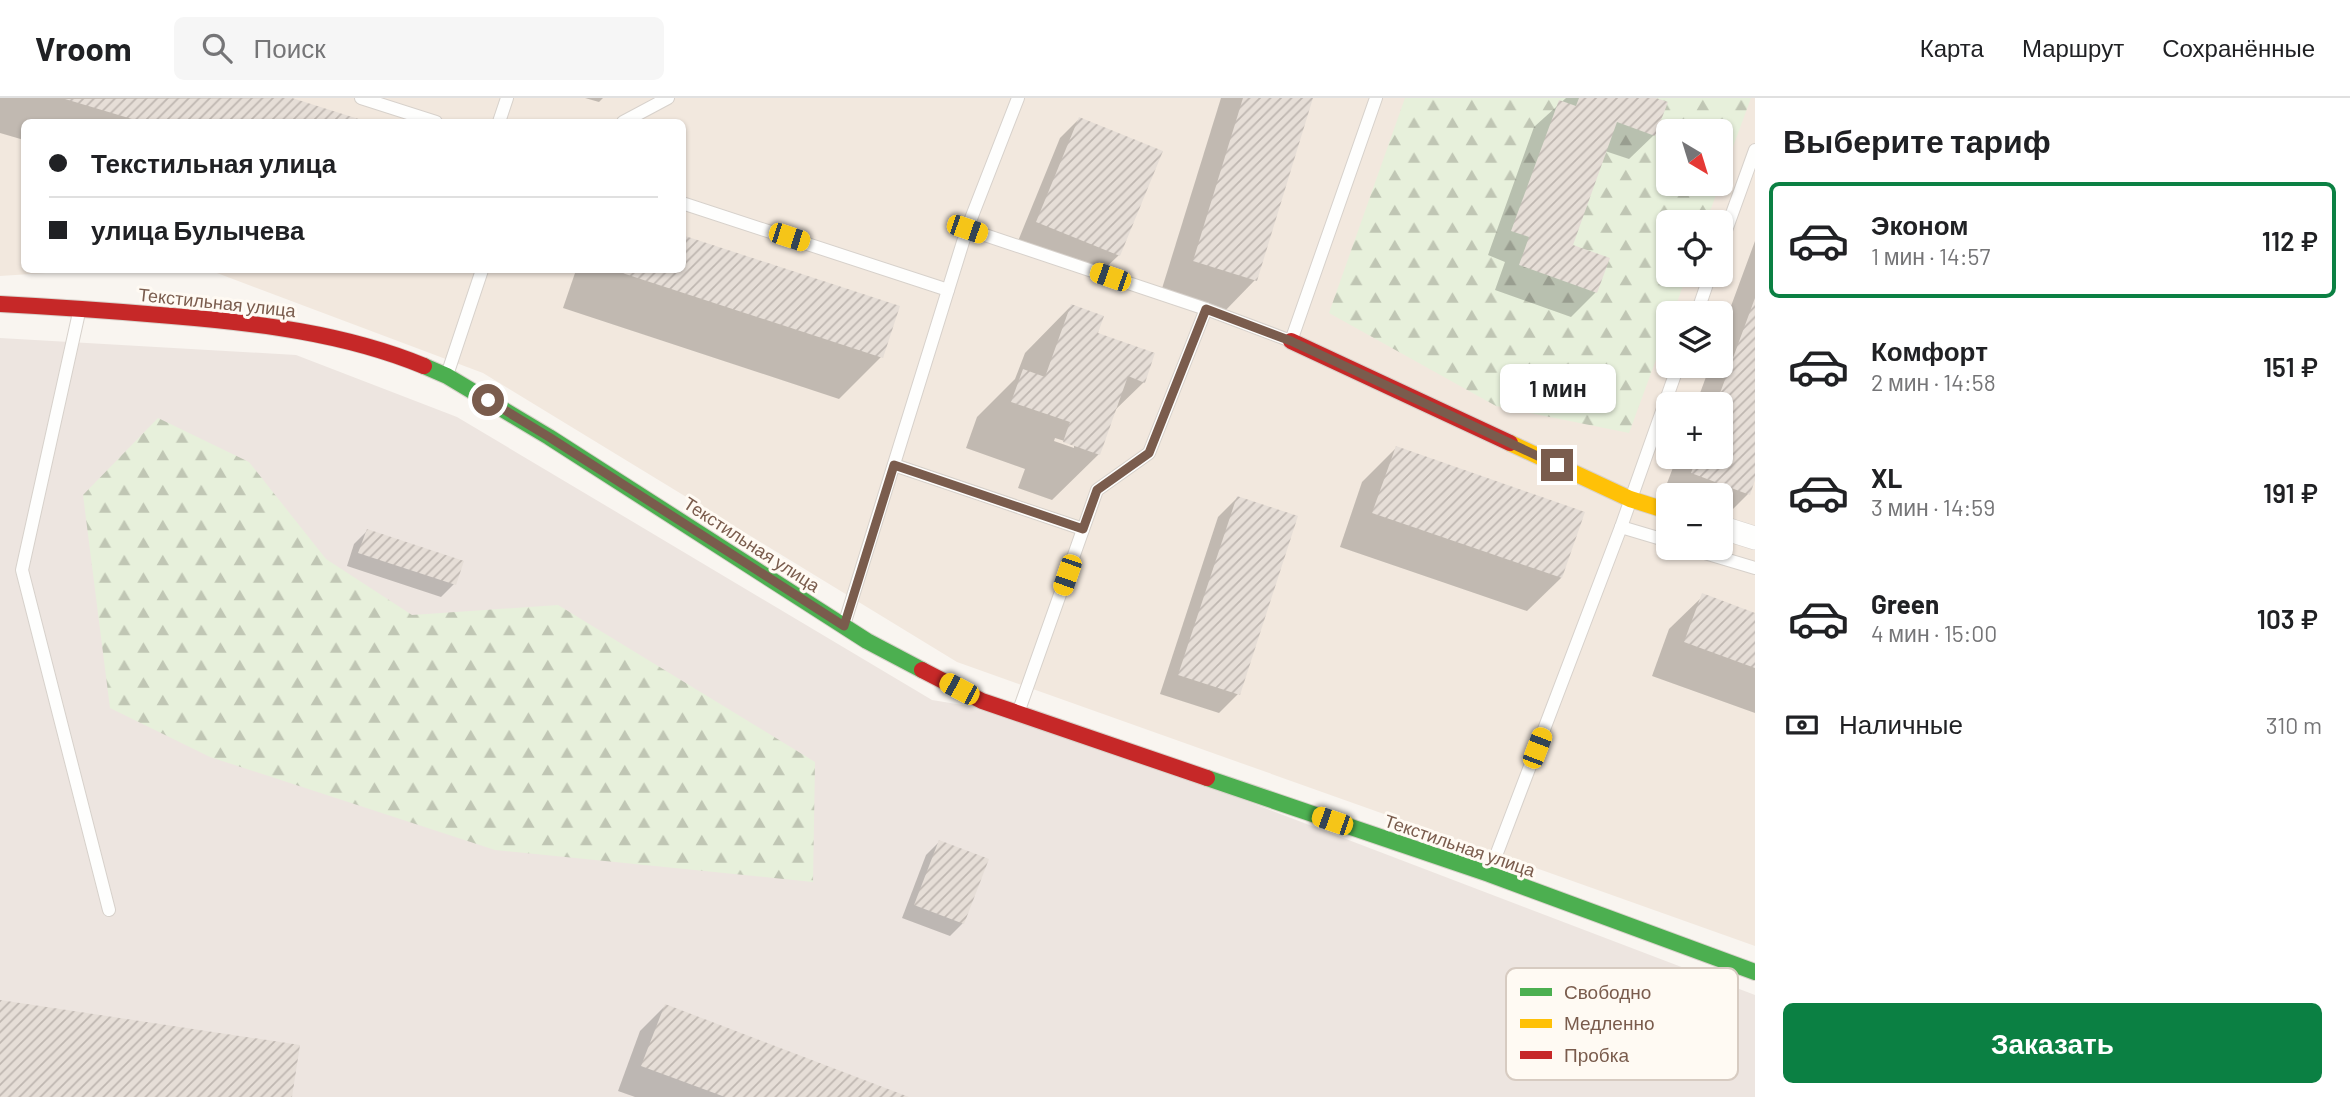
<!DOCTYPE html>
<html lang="ru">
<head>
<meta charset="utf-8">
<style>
  body { margin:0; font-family:Barlow,sans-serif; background:#f6f6f6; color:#202124; height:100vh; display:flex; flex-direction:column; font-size:26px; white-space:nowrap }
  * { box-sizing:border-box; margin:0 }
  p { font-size:23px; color:#757577 }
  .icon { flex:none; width:38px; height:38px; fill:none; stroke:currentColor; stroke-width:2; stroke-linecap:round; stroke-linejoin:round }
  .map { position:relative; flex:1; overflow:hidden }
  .panel { display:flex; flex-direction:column; background:#fff; width:595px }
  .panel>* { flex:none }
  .hud { position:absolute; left:21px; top:21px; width:665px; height:154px; border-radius:10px; box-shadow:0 2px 5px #0004; display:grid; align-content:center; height:154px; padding:0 28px; background:#fff }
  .needle { width:46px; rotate:142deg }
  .fabs { position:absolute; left:1656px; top:21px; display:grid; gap:14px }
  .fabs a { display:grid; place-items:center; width:77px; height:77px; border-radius:10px; background:#fff; box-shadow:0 2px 5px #0004; font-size:35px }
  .end { position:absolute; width:32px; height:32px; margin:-16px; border:9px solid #7a5c4d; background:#fff; box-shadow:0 0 0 4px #fff }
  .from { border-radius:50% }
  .bubble { position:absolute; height:49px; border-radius:10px; background:#fff; box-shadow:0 2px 5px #0004; font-size:23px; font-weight:600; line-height:49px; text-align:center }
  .car { position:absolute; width:21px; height:42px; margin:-21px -10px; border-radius:9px; box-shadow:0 0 5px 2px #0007; background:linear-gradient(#f5c518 24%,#345 0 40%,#f5c518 0 76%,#345 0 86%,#f5c518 0) }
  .hud b { display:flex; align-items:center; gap:24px; height:66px; font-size:26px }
  .hud b+b { border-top:2px solid #e0e0e0 }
  .hud i { width:18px; height:18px; background:#202124 }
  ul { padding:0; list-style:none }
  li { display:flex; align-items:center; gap:21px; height:116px; margin:0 14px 10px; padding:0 14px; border:4px solid transparent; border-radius:10px }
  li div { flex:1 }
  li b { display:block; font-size:26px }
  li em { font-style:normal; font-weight:600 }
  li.on { border-color:#0b8043 }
  li>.icon { width:63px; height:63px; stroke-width:1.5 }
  h2 { padding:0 28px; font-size:32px; line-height:84px }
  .pay { display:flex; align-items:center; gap:18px; height:77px; padding:0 28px; font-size:26px }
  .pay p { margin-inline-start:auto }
  .action { display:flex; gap:14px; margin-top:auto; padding:14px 28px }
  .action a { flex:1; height:80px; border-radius:10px; background:#0b8043; color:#fff; font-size:28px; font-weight:600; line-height:80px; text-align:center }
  header { display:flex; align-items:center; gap:42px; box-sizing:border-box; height:98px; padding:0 35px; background:#fff; border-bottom:2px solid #e0e0e0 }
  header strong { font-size:33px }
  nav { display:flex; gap:38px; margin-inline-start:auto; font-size:24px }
  .search { width:490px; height:63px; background:#f6f6f6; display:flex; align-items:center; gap:18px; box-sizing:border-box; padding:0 24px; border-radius:10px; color:#757577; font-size:26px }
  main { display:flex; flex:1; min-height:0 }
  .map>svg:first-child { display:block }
</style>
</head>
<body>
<header>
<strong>Vroom</strong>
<div class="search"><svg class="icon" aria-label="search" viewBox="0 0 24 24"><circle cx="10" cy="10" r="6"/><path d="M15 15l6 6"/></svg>Поиск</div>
<nav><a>Карта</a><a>Маршрут</a><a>Сохранённые</a></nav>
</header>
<main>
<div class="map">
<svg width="1755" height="999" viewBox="0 0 1755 999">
  <defs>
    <pattern id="forest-firs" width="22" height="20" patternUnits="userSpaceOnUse" patternTransform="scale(1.75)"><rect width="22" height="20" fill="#e7f0db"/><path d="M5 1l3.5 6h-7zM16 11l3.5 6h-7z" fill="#c0c6b4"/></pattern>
    <pattern id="building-hatch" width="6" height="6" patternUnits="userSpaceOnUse" patternTransform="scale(1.75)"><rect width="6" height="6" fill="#e6ded7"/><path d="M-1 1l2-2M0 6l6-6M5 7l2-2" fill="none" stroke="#bfb7b1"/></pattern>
  </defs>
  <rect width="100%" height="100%" fill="#f9f5f0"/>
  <path fill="#f2e8de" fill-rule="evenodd" d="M 0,0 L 1755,0 L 1755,848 L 957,564 L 483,275 L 209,172 L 682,172 L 682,24 L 24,24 L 24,172 L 92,172 L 0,178 ZM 1668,33 L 1720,33 L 1720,86 L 1668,86 ZM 1668,124 L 1720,124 L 1720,177 L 1668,177 ZM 1668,215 L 1720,215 L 1720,268 L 1668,268 ZM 1668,306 L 1720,306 L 1720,359 L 1668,359 ZM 1668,397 L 1720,397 L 1720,450 L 1668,450 Z"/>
  <path fill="#ede5e0" d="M 0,240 L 296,257 L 457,319 L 932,602 L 1018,616 L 1755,897 L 1755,999 L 0,999 Z"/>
  <g fill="url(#forest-firs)">
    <path d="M 1405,0 L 1751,0 L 1720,84 L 1720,33 L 1668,33 L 1668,86 L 1720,86 L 1706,124 L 1668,124 L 1668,177 L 1687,177 L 1673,215 L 1668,215 L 1668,229 L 1629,335 L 1496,308 L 1329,215 Z"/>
    <path d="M 158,320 L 249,364 L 326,461 L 412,517 L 558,507 L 815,664 L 813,784 L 495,752 L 210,659 L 110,610 L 83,397 Z"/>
  </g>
  <g fill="#0003" fill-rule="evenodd">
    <path d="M 0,0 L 286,0 L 364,24 L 24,24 L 24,42 L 0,35 Z"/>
    <path d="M 585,0 L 603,0 L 599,4 Z"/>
    <path d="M 1221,0 L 1312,0 L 1255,182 L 1222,216 L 1160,197 Z"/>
    <path d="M 1566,0 L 1651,0 L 1654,37 L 1629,61 L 1605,53 L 1570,148 L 1596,194 L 1571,219 L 1495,192 L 1505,164 L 1488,157 L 1534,29 Z"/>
    <path d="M 1079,21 L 1119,157 L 1099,176 L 1018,143 L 1060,40 Z"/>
    <path d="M 1755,143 L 1755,377 L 1748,396 L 1720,424 L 1720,397 L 1668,397 L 1658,409 L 1677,359 L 1720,359 L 1720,306 L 1696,306 L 1710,268 L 1720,268 L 1720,238 Z"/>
    <path d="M 576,172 L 682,172 L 881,259 L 839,301 L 563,210 Z"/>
    <path d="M 1071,208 L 1144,284 L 1113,314 L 1099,356 L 1052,402 L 1018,390 L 1025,371 L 966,350 L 977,319 L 1015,281 L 1025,255 ZM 1055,340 L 1074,346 L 1074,350 L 1054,343 Z"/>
    <path d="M 1396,350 L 1583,415 L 1561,480 L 1527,513 L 1340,449 L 1362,384 Z"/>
    <path d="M 1237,400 L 1238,596 L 1219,615 L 1160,596 L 1218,419 Z"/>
    <path d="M 367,433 L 454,486 L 441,499 L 347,468 L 354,446 Z"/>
    <path d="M 1703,498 L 1755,517 L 1755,615 L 1652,578 L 1669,531 Z"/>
    <path d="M 939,744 L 963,825 L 950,838 L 902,820 L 926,757 Z"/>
    <path d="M 665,908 L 905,999 L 635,999 L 618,993 L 640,933 Z"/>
  </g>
  <g fill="url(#building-hatch)">
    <path d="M 292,0 L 368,24 L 142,24 L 65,1 Z"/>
    <path d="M 1243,0 L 1313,0 L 1257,183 L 1193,163 Z"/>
    <path d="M 1579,0 L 1656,0 L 1668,4 L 1655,38 L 1617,24 L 1573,147 L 1610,160 L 1597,195 L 1519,167 L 1529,139 L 1511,133 L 1559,2 L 1576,8 Z"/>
    <path d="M 1079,19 L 1163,53 L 1120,158 L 1036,124 Z"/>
    <path d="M 682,137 L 900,208 L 883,260 L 613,172 L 682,172 Z"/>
    <path d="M 1755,200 L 1755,382 L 1750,397 L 1691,375 L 1697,359 L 1720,359 L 1720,306 L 1716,306 Z"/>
    <path d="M 1071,206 L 1104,218 L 1098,235 L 1155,255 L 1145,285 L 1128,278 L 1100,357 L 1063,344 L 1070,324 L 1011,304 L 1023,271 L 1045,279 Z"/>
    <path d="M 1396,348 L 1585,414 L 1562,480 L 1372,415 Z"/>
    <path d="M 1237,398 L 1298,418 L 1240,597 L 1178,577 Z"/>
    <path d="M 367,431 L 464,463 L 456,487 L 358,455 Z"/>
    <path d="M 1702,495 L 1755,515 L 1755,570 L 1684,544 Z"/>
    <path d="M 939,742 L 989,761 L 964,826 L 914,807 Z"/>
    <path d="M 0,902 L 300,947 L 292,999 L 0,999 Z"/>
    <path d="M 665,906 L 909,999 L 725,999 L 641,968 Z"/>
  </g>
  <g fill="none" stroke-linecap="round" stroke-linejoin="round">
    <defs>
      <g id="lane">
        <path d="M 361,0 L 436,24"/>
        <path d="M 499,24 L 507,0"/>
        <path d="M 623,24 L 668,0"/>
        <path d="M 682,105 L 948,192"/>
        <path d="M 967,131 L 1018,0"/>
        <path d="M 1720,149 L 1755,52"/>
        <path d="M 80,210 L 22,472 L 109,812"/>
        <path d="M 1697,215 L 1710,177"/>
        <path d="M 447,277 L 482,172"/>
        <path d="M 894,367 L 1083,431"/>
        <path d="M 1621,429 L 1668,443"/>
        <path d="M 1688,450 L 1755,470"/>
        <path d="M 844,527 L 967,131 L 1206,211 L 1291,243 L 1376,0"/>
        <path d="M 1018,615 L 1097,392 L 1149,355 L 1206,211"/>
        <path d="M 1489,776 L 1621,429 L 1678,268"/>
      </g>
      <path id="street" d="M 1720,429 L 1755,440"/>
      <g id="fast">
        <path d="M 424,268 L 447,278 L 549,339 L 867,543 L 922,572"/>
        <path d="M 1207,680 L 1489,776 L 1755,874"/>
      </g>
      <path id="slow" d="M 1510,345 L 1630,401 L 1668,413"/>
      <g id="jam">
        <path d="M 0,206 C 57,209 114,213 172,218 C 257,225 344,235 424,268"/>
        <path d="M 1291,243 L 1510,345"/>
        <path d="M 922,572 L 982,603 L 1207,680"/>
      </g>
    </defs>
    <use href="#lane" stroke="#d7d1cb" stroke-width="14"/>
    <use href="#street" stroke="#d7d1cb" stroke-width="24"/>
    <use href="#fast" stroke="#d9d2cb" stroke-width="18"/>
    <use href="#slow" stroke="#d9d2cb" stroke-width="18"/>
    <use href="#jam" stroke="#d9d2cb" stroke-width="18"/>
    <use href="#lane" stroke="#fefefd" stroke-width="12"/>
    <use href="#street" stroke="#fefefd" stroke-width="23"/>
    <use href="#fast" stroke="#4caf50" stroke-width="16"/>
    <use href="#slow" stroke="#ffc107" stroke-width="16"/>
    <use href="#jam" stroke="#c62828" stroke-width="16"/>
  </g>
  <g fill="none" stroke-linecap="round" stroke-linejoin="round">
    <path stroke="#7a5c4d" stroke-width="9" d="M 488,302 L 549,339 L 844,528 L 894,367 L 1083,431 L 1097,392 L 1149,355 L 1206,211 L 1291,243 L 1557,367"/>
  </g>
  <g text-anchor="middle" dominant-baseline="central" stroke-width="6" stroke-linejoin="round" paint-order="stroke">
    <g font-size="18" fill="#7a5c4d" stroke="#fffaf3">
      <text transform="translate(217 204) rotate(6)">Текстильная улица</text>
      <text transform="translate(752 446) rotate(33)">Текстильная улица</text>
      <text transform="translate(1460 747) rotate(19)">Текстильная улица</text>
    </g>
  </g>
  <rect x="1506" y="870" width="232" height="112" rx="10" fill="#fffaf3" stroke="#d7cbc1" stroke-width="2"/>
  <rect x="1520" y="890" width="32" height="8" fill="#4caf50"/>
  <rect x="1520" y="921" width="32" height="9" fill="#ffc107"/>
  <rect x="1520" y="953" width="32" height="8" fill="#c62828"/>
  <g font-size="19" fill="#7a5c4d">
    <text x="1564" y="901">Свободно</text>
    <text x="1564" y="932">Медленно</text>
    <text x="1564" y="964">Пробка</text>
  </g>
</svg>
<div class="fabs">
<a><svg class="needle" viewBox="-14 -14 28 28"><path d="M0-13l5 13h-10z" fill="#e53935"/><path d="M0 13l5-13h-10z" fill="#757577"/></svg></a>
<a><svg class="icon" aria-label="locate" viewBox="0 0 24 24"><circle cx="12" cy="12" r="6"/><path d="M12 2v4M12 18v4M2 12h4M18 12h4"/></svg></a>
<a><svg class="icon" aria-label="layers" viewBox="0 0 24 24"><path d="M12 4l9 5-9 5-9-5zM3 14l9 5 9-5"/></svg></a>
<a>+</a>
<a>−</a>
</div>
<i class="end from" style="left:488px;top:302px"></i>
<i class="end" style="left:1557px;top:367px"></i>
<div class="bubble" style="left:1500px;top:266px;width:116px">1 мин</div>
<i class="car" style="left:967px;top:131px;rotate:109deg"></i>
<i class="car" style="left:789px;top:139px;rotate:108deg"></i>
<i class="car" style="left:1110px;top:179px;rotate:289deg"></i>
<i class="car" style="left:1067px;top:477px;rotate:199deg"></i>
<i class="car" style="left:959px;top:591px;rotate:298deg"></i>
<i class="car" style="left:1537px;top:650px;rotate:21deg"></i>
<i class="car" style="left:1332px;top:723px;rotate:289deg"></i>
<div class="hud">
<b><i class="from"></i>Текстильная улица</b>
<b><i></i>улица Булычева</b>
</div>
</div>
<section class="panel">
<h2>Выберите тариф</h2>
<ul>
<li class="on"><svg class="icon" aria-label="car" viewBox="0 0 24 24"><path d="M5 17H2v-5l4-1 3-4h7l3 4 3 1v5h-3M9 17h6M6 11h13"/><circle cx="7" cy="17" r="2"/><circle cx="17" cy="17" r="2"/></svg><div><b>Эконом</b><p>1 мин · 14:57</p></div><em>112 ₽</em></li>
<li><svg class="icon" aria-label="car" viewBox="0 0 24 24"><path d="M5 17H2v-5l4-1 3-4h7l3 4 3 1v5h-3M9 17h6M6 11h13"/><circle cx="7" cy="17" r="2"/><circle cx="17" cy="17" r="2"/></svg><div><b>Комфорт</b><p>2 мин · 14:58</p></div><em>151 ₽</em></li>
<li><svg class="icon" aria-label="car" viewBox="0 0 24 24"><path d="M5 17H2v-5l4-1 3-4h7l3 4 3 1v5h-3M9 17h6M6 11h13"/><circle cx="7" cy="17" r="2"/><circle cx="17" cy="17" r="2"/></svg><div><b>XL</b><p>3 мин · 14:59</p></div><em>191 ₽</em></li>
<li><svg class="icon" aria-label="car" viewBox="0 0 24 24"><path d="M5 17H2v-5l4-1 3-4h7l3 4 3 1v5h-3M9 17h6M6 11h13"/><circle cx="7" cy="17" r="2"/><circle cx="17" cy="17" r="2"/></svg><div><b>Green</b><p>4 мин · 15:00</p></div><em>103 ₽</em></li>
</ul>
<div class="pay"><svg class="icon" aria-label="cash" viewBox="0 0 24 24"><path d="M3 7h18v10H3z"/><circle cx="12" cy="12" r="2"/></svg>Наличные<p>310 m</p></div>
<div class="action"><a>Заказать</a></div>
</section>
</main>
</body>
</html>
